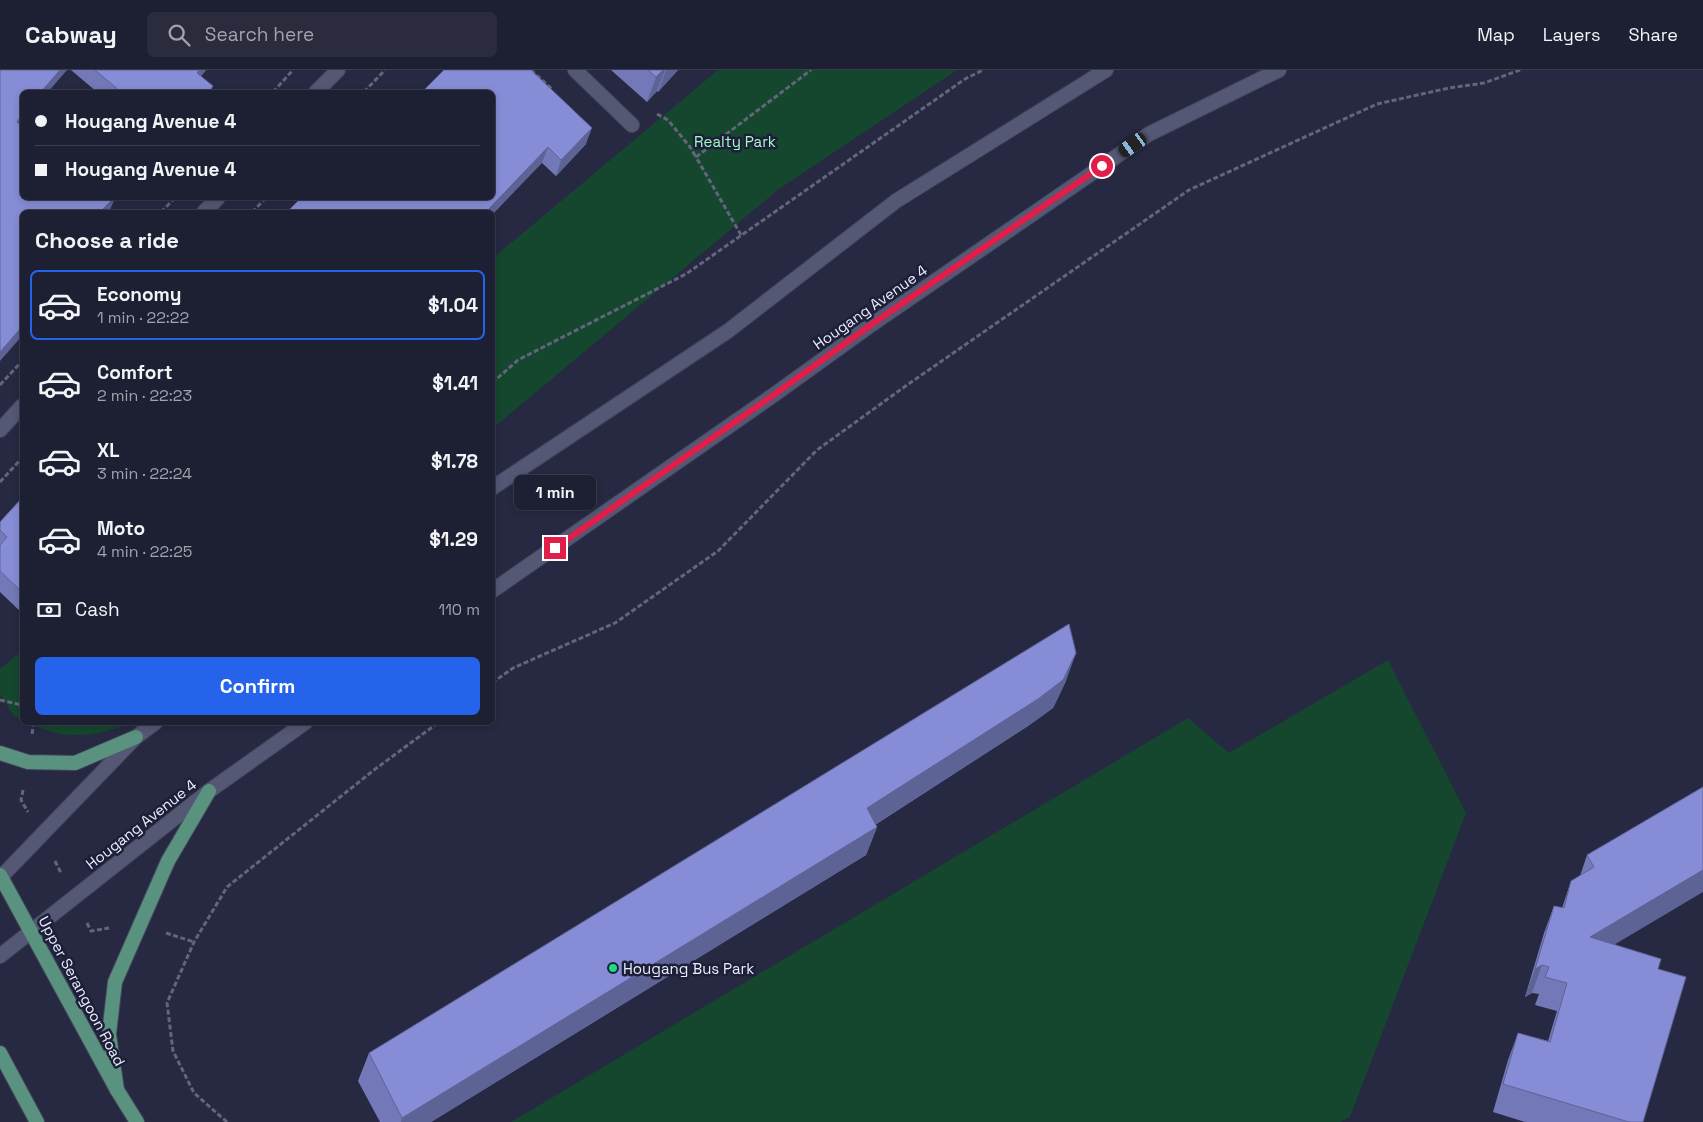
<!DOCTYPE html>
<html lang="en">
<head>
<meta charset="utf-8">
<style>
  body { margin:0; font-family:"Space Grotesk",sans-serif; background:#2a2c3e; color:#f1f3f6; height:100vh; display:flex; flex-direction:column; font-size:19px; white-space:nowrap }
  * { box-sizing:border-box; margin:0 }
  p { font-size:16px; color:#a0a2ac }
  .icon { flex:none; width:28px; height:28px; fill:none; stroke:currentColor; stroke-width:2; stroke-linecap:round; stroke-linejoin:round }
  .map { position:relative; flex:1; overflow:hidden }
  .sheet { position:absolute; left:20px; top:140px; width:475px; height:515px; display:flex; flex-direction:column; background:#1d1f32; border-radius:8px; box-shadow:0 2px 8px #0003,0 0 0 1px #3b3d4d }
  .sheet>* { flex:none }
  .banner { position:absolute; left:20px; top:20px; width:475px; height:110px; border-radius:8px; box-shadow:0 2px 8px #0003,0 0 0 1px #3b3d4d; display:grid; align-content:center; height:110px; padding:0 15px; background:#1d1f32 }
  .end { position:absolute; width:22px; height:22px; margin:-11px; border:6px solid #e11d48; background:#fff; box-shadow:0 0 0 2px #fff }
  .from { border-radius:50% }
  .bubble { position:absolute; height:35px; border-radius:8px; background:#1d1f32; box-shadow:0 2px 8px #0003,0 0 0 1px #3b3d4d; font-size:16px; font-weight:700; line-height:35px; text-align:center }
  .car { position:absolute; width:15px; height:30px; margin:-15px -8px; border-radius:6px; box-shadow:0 0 4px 1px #0007; background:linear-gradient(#222 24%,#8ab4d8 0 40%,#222 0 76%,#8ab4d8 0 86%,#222 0) }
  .banner b { display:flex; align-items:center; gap:18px; height:48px; font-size:19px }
  .banner b+b { border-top:1px solid #3b3d4d }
  .banner i { width:12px; height:12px; background:#f1f3f6 }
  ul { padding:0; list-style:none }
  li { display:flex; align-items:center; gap:15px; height:70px; margin:0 10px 8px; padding:0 5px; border:2px solid transparent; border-radius:8px }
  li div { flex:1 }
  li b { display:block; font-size:19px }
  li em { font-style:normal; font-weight:700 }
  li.selected { border-color:#2563eb }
  li>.icon { width:45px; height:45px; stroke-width:1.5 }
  h2 { padding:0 15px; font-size:22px; line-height:60px }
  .pay { display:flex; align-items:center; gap:12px; height:55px; padding:0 15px; font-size:19px }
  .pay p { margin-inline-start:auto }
  .button { display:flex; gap:10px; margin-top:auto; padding:10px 15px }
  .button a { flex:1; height:58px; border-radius:8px; background:#2563eb; color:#fff; font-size:20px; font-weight:700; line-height:58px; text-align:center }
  header { display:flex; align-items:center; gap:30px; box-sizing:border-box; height:70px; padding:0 25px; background:#1d1f32; border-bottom:1px solid #3b3d4d }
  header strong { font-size:24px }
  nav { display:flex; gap:28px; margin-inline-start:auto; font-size:18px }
  .search { width:350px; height:45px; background:#2a2c3e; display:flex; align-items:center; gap:12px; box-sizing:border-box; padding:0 18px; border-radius:8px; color:#a0a2ac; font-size:19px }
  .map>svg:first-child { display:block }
</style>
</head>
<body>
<header>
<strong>Cabway</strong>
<div class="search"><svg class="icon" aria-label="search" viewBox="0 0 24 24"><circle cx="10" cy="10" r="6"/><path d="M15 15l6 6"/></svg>Search here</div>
<nav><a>Map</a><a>Layers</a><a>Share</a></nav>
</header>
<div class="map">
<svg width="1703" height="1052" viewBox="0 0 1703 1052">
  <rect width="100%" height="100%" fill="#272942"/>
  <g fill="#14472d">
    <path d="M 718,0 L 957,0 L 779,119 L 493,358 L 493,188 Z"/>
    <path d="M 22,581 L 22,649 L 14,646 L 0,624 L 0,599 Z"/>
    <path d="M 1388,590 L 1466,743 L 1350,1047 L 1340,1052 L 511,1052 L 1188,648 L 1229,683 Z"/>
    <path d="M 29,653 L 133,653 C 92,666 69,672 29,653 Z"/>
  </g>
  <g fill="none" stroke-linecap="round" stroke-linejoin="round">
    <defs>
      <g id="minor">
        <path d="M 575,0 L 632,55"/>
        <path d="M 316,22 L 338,0"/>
        <path d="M 204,142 L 218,128"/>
        <path d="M 0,360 L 22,336"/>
      </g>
      <g id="tertiary">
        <path d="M 492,418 L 728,261 L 896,131 L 1106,0"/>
        <path d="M 492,521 L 775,324 L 868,257 L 1149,64 L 1279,0"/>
        <path d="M 0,808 L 136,667 L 156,652"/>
        <path d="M 0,886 L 209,721 L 306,652"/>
      </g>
      <g id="primary">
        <path d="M 0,683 L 28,692 L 75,693 L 136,667"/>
        <path d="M 0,805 L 117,1020 L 137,1052"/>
        <path d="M 0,983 L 37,1052"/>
        <path d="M 117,1020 L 109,964 L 115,912 L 168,791 L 209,721"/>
      </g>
    </defs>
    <use href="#minor" stroke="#44465b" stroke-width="16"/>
    <use href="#tertiary" stroke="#44465b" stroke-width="16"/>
    <use href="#primary" stroke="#44465b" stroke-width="16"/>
    <g stroke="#63657c" stroke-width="3" stroke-dasharray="5 2.5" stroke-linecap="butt">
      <path d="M 531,0 L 553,20"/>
      <path d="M 273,22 L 293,0"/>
      <path d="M 364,22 L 385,0"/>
      <path d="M 657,44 L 668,50 L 690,77 L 696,87"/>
      <path d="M 161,142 L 175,128"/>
      <path d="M 252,142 L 266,128"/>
      <path d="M 741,165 L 696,87 L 811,0"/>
      <path d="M 492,313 L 518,290 L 686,204 L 965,9 L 983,0"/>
      <path d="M 0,315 L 22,291"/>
      <path d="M 0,412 L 22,388"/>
      <path d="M 492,613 L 513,598 L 615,553 L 718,481 L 817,380 L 907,315 L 1189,120 L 1377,34 L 1449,18 L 1484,13 L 1520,0"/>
      <path d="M 0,630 L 22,635"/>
      <path d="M 32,664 L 34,652"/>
      <path d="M 23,720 L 21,730 L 28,742"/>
      <path d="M 55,791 L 61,803"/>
      <path d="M 87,853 L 91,861 L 109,858"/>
      <path d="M 166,863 L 194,872"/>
      <path d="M 227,1052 L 194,1023 L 173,981 L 167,933 L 194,872 L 227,817 L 374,700 L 439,652"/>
    </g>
    <use href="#minor" stroke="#555875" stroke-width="14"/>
    <use href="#tertiary" stroke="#555875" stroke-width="14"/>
    <use href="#primary" stroke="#59937f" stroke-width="14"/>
  </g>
  <g fill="#7379b8">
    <path d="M 71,0 L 206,0 L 201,6 L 211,22 L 97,22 Z"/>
    <path d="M 611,0 L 678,0 L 658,22 L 657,21 L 647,32 Z"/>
    <path d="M 492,22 L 586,74 L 556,106 L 542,93 L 318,130 Z"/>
    <path d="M 22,428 L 22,543 L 0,522 L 0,452 Z"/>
    <path d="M 1066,611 L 1053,638 L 1028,656 L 875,755 L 877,757 L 866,785 L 431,1052 L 380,1052 L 358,1011 L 369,983 Z"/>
    <path d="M 1703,717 L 1614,874 L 1658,899 L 1643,1052 L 1525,1052 L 1493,1042 L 1508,990 L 1518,963 L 1548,971 L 1557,941 L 1535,935 L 1539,924 L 1532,923 L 1525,927 L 1544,863 L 1554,836 L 1562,838 L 1571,811 L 1580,806 L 1587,785 Z"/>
  </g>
  <g fill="#5e6396">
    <path d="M 60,0 L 67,0 L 48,22 L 41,22 Z"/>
    <path d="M 199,0 L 206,0 L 191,18 L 197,3 Z"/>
    <path d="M 663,0 L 665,0 L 657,21 L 647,32 L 656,7 Z"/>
    <path d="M 666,0 L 678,0 L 658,22 Z"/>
    <path d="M 22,45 L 22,54 L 11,68 L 17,52 Z"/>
    <path d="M 592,58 L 586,74 L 556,106 L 561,90 Z"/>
    <path d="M 548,77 L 542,93 L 492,145 L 492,142 L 486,142 Z"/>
    <path d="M 115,128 L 109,142 L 100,142 Z"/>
    <path d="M 22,257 L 22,266 L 0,291 L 0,282 Z"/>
    <path d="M 1076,583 L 1066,611 L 1053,638 L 1028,656 L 857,766 L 867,738 Z"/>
    <path d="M 877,757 L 866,785 L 431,1052 L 401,1052 L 402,1048 Z"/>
    <path d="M 1703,800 L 1703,822 L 1580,895 L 1590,867 Z"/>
    <path d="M 1542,895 L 1532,923 L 1525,927 L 1535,899 Z"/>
  </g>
  <g fill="#868dd6" stroke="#5e6396">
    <path d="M 0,0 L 60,0 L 41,22 L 22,22 L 22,45 L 17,52 L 22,57 L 22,128 L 114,128 L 100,142 L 22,142 L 22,257 L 0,282 Z"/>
    <path d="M 95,0 L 199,0 L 197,3 L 213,16 L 209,22 L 121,22 Z"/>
    <path d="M 444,0 L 531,0 L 592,58 L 561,90 L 548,77 L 486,142 L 287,142 L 301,128 L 316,128 L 318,130 L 320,128 L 492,128 L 492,22 L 422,22 Z"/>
    <path d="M 648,0 L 663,0 L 656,7 Z"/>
    <path d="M 22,428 L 22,522 L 0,501 L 0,475 L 7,467 L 0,460 L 0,452 Z"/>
    <path d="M 1069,554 L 1076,583 L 1063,610 L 1038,629 L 867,738 L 877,757 L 402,1048 L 369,983 Z"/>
    <path d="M 1703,717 L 1703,800 L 1590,867 L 1661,889 L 1658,899 L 1686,907 L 1643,1052 L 1629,1052 L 1503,1014 L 1518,963 L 1550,972 L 1567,913 L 1545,907 L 1549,897 L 1542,895 L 1535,899 L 1554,836 L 1564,838 L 1571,811 L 1594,797 L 1587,785 Z"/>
  </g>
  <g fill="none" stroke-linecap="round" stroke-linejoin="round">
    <path stroke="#e11d48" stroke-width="6" d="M 555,478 L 775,324 L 868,257 L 1102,96"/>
  </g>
  <circle fill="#1fd887" stroke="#1d1f38" stroke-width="2" cx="613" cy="898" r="5"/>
  <g text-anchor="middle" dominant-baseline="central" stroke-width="5" stroke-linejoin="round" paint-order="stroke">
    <g font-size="15" fill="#a3fac6" stroke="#1d1f38">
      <text x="735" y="71">Realty Park</text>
    </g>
    <g font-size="15" fill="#e9ecfd" stroke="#1d1f38">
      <text transform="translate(870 237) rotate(-35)">Hougang Avenue 4</text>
      <text transform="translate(141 754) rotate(-38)">Hougang Avenue 4</text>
      <text transform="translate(82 921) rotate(62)">Upper Serangoon Road</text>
    </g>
    <g font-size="15" fill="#e9ecfd" stroke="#1d1f38" text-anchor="start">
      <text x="623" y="898">Hougang Bus Park</text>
    </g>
  </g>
</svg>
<i class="end from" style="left:1102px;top:96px"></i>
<i class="end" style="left:555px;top:478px"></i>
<div class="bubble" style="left:514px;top:405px;width:82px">1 min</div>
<i class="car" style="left:1133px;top:75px;rotate:235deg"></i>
<div class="banner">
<b><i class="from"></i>Hougang Avenue 4</b>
<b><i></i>Hougang Avenue 4</b>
</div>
<section class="sheet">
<h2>Choose a ride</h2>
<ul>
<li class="selected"><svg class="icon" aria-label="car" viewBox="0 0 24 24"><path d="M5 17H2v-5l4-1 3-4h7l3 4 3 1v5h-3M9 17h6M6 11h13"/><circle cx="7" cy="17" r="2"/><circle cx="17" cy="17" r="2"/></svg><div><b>Economy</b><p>1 min · 22:22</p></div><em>$1.04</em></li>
<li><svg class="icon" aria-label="car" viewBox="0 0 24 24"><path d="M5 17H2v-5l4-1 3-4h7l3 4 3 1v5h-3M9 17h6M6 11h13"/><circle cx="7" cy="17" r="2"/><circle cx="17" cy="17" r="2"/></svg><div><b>Comfort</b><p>2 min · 22:23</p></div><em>$1.41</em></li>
<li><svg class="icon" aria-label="car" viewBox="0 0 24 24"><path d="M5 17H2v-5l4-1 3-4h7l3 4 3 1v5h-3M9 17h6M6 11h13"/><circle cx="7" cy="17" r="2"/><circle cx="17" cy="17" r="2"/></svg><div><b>XL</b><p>3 min · 22:24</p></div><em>$1.78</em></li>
<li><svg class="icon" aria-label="car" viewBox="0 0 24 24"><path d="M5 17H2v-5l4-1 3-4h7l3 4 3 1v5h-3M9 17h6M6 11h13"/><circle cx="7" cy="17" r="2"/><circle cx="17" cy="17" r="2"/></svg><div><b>Moto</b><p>4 min · 22:25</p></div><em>$1.29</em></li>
</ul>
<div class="pay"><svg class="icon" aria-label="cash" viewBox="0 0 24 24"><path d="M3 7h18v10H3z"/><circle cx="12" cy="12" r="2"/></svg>Cash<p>110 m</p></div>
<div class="button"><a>Confirm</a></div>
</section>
</div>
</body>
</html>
